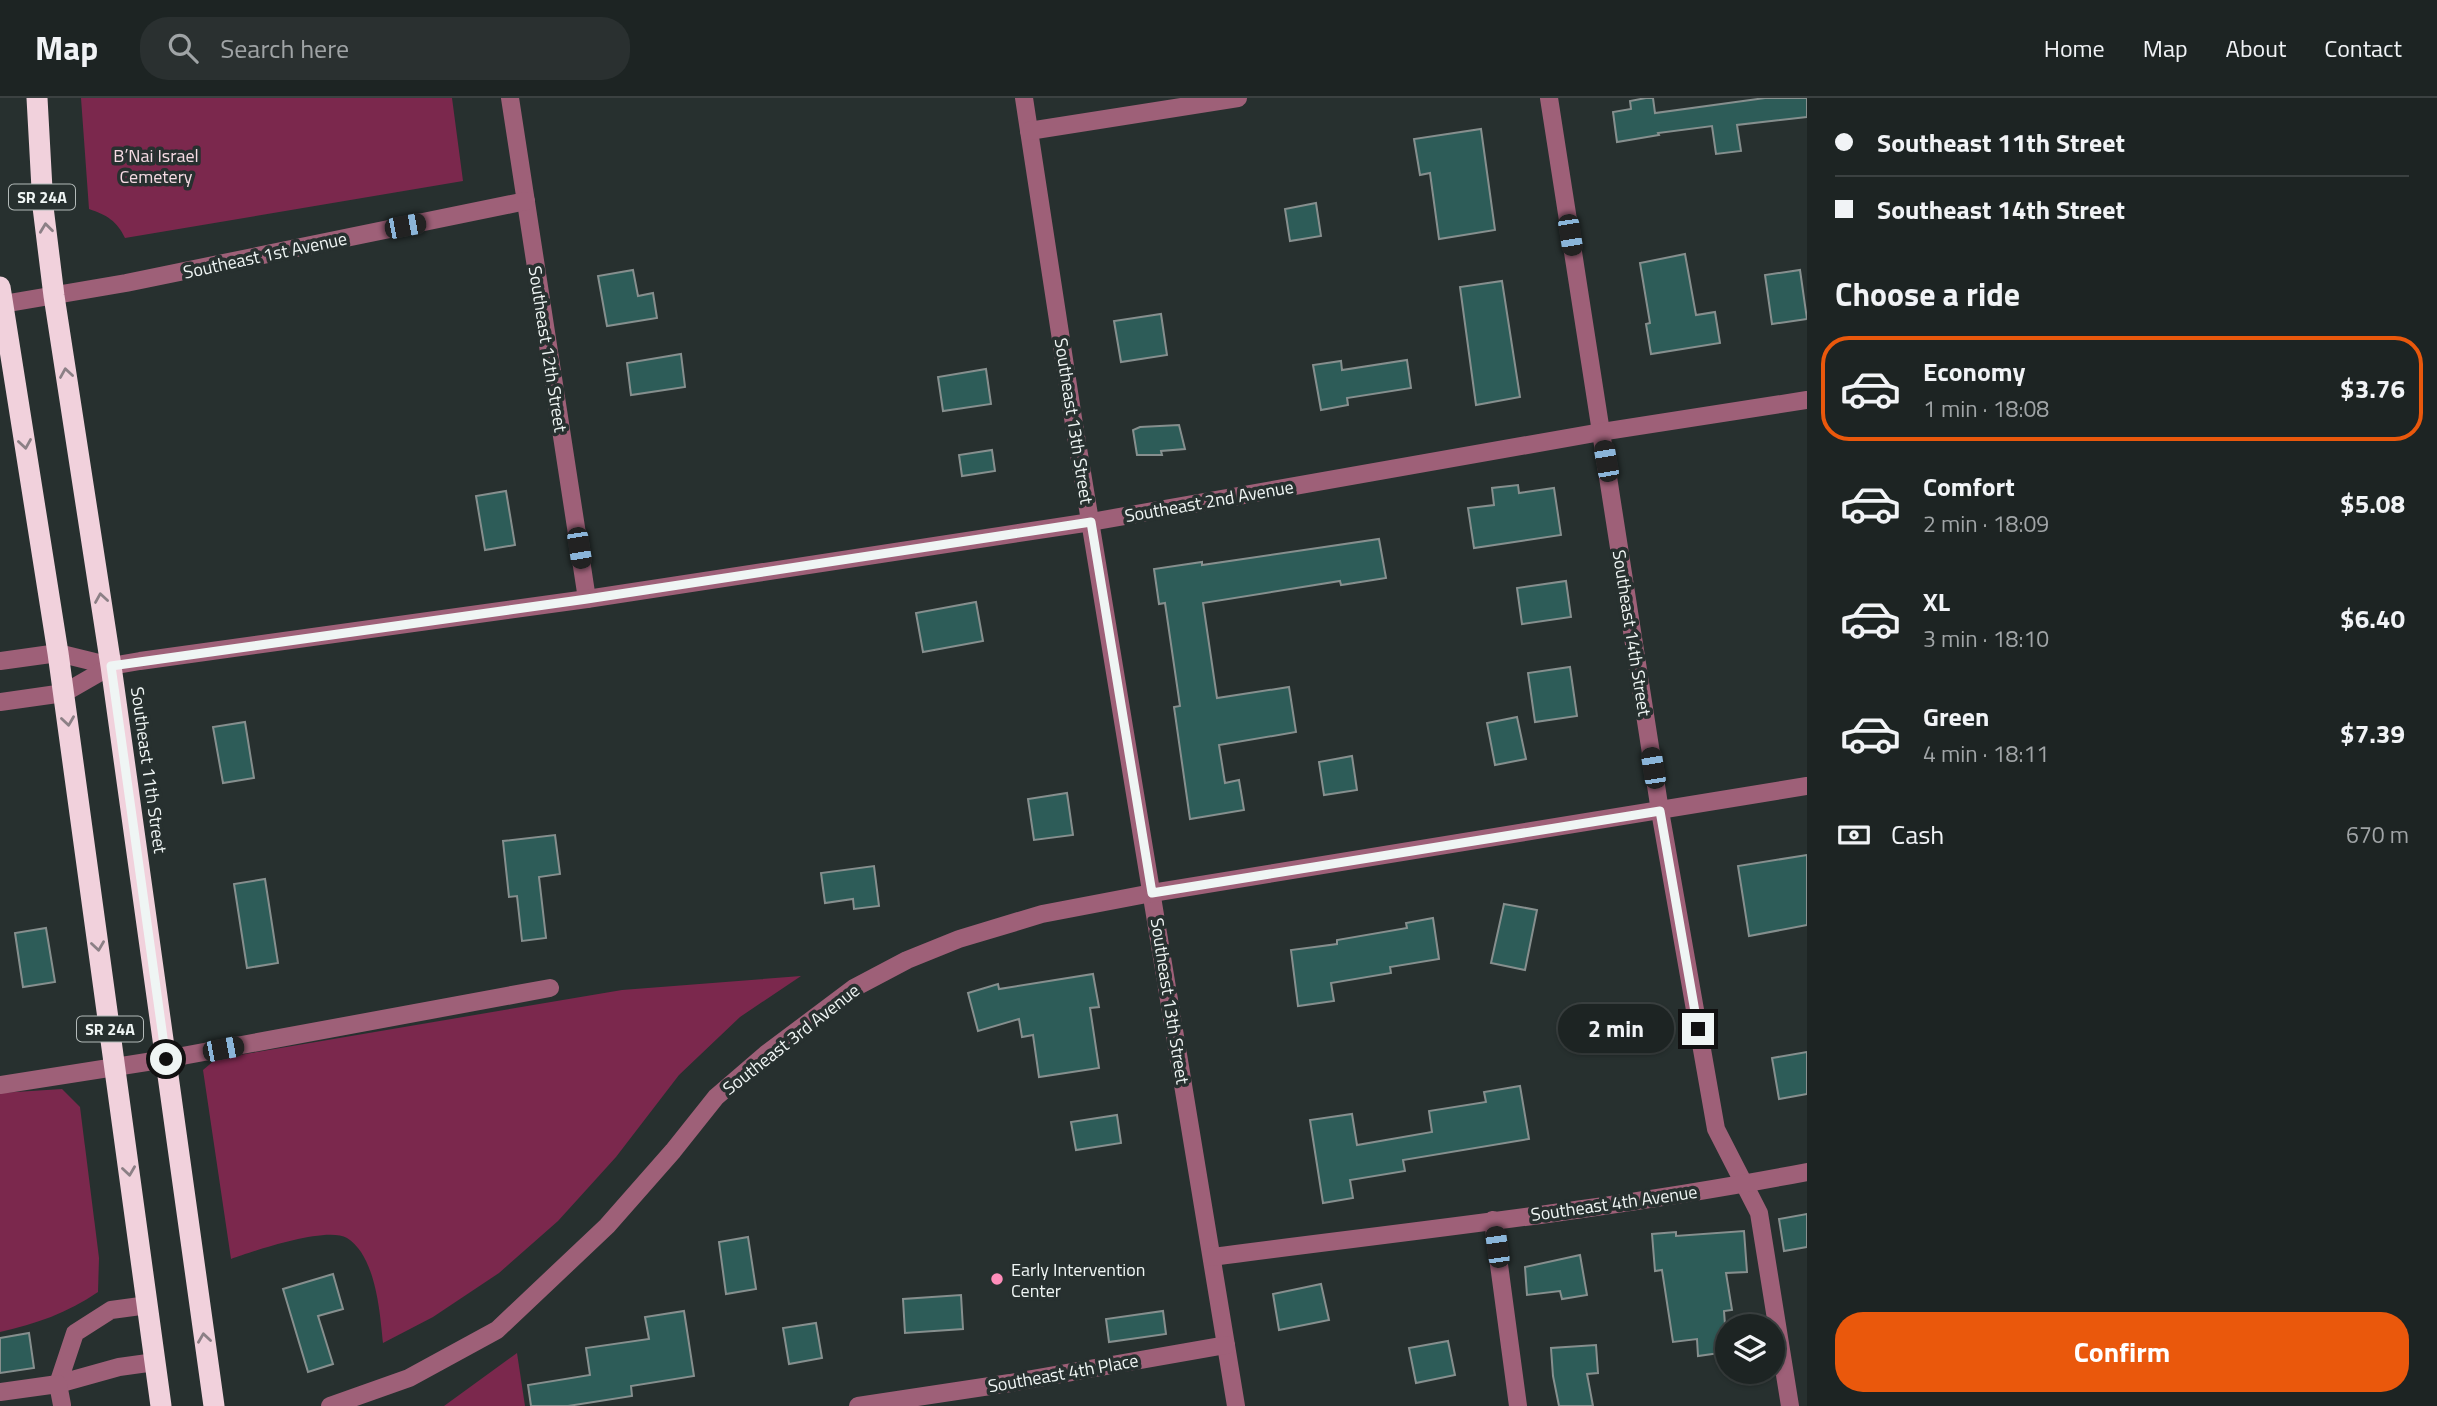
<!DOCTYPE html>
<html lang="en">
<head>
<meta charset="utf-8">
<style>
  body { margin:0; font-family:"Titillium Web",sans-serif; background:#2a3030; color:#f1f3f6; height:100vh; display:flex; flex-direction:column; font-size:26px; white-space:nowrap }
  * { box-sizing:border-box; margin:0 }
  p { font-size:23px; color:#a0a4a6 }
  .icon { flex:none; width:38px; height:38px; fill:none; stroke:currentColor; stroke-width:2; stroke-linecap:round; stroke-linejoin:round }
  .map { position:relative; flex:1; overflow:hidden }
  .panel { display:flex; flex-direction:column; background:#1d2423; width:630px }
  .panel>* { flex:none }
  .hud { display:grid; align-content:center; height:154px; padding:0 28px; background:#1d2423 }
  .controls { position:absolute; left:1715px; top:1216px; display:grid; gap:14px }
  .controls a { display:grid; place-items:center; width:70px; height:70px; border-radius:50%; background:#1d2423; box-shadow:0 2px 5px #0004,0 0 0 2px #3b4141; font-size:35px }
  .end { position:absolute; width:32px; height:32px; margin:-16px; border:9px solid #eff5f4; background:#111; box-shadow:0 0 0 4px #111 }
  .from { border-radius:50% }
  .bubble { position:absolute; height:49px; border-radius:24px; background:#1d2423; box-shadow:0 2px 5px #0004,0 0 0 2px #3b4141; font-size:23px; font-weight:700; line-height:49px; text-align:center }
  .car { position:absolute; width:21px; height:42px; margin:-21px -10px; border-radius:9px; box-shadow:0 0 5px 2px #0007; background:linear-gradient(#222 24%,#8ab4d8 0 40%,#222 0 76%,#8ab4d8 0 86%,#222 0) }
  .hud b { display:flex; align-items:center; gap:24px; height:66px; font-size:26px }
  .hud b+b { border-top:2px solid #3b4141 }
  .hud i { width:18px; height:18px; background:#f1f3f6 }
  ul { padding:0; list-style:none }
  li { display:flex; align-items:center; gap:21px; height:105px; margin:0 14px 10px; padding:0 14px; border:4px solid transparent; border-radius:28px }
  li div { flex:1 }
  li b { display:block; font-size:26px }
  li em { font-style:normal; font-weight:700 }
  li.selected { border-color:#ea580c }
  li>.icon { width:63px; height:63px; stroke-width:1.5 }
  h2 { padding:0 28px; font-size:32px; line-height:84px }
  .pay { display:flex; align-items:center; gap:18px; height:77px; padding:0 28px; font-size:26px }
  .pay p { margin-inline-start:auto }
  .cta { display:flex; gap:14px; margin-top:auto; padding:14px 28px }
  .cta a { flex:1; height:80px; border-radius:28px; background:#ea580c; color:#fff; font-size:28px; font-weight:700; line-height:80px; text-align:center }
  header { display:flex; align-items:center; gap:42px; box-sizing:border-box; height:98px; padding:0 35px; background:#1d2423; border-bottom:2px solid #3b4141 }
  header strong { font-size:33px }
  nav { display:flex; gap:38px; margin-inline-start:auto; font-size:24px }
  .search { width:490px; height:63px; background:#2a3030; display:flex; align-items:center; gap:18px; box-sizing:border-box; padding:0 24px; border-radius:28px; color:#a0a4a6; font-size:26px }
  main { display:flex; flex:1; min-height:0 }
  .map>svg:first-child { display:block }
</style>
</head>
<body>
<header>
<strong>Map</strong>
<div class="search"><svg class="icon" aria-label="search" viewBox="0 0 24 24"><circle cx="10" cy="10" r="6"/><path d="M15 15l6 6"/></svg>Search here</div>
<nav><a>Home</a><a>Map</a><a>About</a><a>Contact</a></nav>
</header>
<main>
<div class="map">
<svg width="1807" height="1308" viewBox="0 0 1807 1308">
  <rect width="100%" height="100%" fill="#27302f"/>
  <g fill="#7b284d">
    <path d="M 81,0 L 452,0 L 463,83 L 125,140 C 117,123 107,117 89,111 Z"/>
    <path d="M 801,878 L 740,919 L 679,977 L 616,1059 L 558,1123 L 499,1175 L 433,1219 L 383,1245 C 380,1215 376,1158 347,1140 C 326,1128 254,1153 231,1161 L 203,972 L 216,961 L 622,892 Z"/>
    <path d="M 62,991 L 80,1009 L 99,1160 L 98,1194 C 67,1215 36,1226 0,1234 L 0,995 Z"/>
    <path d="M 517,1255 L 525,1308 L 444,1308 Z"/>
  </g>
  <g fill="#2d5c58" stroke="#868f8e" stroke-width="2">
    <path d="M 1646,0 L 1653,0 L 1655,15 L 1765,0 L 1807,0 L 1807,19 L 1737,27 L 1741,53 L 1716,56 L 1712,28 L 1658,35 L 1659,37 L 1617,44 L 1613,14 L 1631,11 L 1630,3 Z"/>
    <path d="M 1481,31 L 1495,132 L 1439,141 L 1430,75 L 1420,77 L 1414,41 Z"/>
    <path d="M 1316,105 L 1321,138 L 1290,143 L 1285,111 Z"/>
    <path d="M 1685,156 L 1696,217 L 1715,214 L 1720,245 L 1651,256 L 1646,226 L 1650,225 L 1640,165 Z"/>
    <path d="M 633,172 L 638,198 L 653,195 L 657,220 L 607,228 L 598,178 Z"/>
    <path d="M 1800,172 L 1807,221 L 1772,226 L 1765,177 Z"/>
    <path d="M 1502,183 L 1520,299 L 1476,307 L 1460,189 Z"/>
    <path d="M 1161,216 L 1167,257 L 1121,264 L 1114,223 Z"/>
    <path d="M 681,256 L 685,289 L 631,297 L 627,265 Z"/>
    <path d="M 1407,262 L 1411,290 L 1347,300 L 1348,307 L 1321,312 L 1313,267 L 1341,263 L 1342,272 Z"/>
    <path d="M 986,271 L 991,306 L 943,313 L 938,279 Z"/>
    <path d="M 1179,327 L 1185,351 L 1161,353 L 1162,357 L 1137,357 L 1133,332 L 1140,329 Z"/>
    <path d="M 992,352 L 995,373 L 962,378 L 959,357 Z"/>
    <path d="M 1518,387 L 1519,395 L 1554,390 L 1561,437 L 1474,450 L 1468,410 L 1494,407 L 1492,390 Z"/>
    <path d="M 506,393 L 515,447 L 485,452 L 476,398 Z"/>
    <path d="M 1379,441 L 1386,480 L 1341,487 L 1340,483 L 1203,505 L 1217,600 L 1289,589 L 1296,634 L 1219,647 L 1225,685 L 1239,682 L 1244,712 L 1190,721 L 1174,609 L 1180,608 L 1165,505 L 1159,506 L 1154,471 L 1202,464 L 1202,467 Z"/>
    <path d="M 1566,483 L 1571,519 L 1522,526 L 1517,490 Z"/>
    <path d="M 976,504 L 983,543 L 923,554 L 916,515 Z"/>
    <path d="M 1570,569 L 1577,618 L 1535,624 L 1528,575 Z"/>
    <path d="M 1517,619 L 1526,661 L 1495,667 L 1487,625 Z"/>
    <path d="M 245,624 L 254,680 L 223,685 L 213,629 Z"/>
    <path d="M 1352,658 L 1357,692 L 1324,697 L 1319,664 Z"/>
    <path d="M 1067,695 L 1073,737 L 1034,742 L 1028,701 Z"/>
    <path d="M 555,737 L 560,776 L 539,779 L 546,840 L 522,843 L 517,798 L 509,799 L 503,743 Z"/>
    <path d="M 1807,757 L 1807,827 L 1749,838 L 1738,768 Z"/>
    <path d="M 874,768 L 879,808 L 854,811 L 853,801 L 825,805 L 821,775 Z"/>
    <path d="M 265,781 L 278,865 L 247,870 L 234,786 Z"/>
    <path d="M 1504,806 L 1537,812 L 1525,872 L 1491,865 Z"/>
    <path d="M 1433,820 L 1439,861 L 1390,869 L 1391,875 L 1331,885 L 1334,903 L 1298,908 L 1291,852 L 1337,846 L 1337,842 L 1407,830 L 1406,825 Z"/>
    <path d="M 46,830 L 55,884 L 23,889 L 15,835 Z"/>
    <path d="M 1093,876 L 1099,909 L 1090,910 L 1099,970 L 1039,979 L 1033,937 L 1022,939 L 1019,921 L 978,933 L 968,895 L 998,886 L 999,891 Z"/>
    <path d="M 1807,954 L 1807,996 L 1779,1001 L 1772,960 Z"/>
    <path d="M 1520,988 L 1529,1041 L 1403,1062 L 1405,1073 L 1350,1082 L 1353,1100 L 1323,1105 L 1310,1022 L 1352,1016 L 1357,1047 L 1432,1034 L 1429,1013 L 1486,1004 L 1484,994 Z"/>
    <path d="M 1117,1017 L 1121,1045 L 1076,1052 L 1071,1024 Z"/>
    <path d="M 1807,1116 L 1807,1149 L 1784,1153 L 1779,1121 Z"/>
    <path d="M 1744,1133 L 1747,1174 L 1726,1175 L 1732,1212 L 1724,1213 L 1727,1254 L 1698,1258 L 1697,1241 L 1673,1244 L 1662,1172 L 1655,1173 L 1652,1136 L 1676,1134 L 1676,1138 Z"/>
    <path d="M 748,1139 L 756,1191 L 726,1196 L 719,1144 Z"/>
    <path d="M 1580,1157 L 1587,1197 L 1562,1201 L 1560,1193 L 1527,1197 L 1525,1169 Z"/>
    <path d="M 333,1176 L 343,1211 L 318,1218 L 333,1266 L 308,1274 L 283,1191 Z"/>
    <path d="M 1321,1186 L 1329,1222 L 1279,1232 L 1273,1196 Z"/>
    <path d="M 961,1197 L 963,1231 L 905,1235 L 903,1201 Z"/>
    <path d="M 684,1213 L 694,1278 L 631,1288 L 632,1298 L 568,1308 L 531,1308 L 528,1287 L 590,1277 L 586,1250 L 649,1241 L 645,1219 Z"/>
    <path d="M 1163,1213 L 1166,1236 L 1109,1244 L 1106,1221 Z"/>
    <path d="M 816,1225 L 822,1260 L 789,1266 L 783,1230 Z"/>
    <path d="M 29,1235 L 34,1270 L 0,1275 L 0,1240 Z"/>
    <path d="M 1448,1243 L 1455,1277 L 1416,1285 L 1409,1250 Z"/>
    <path d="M 1596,1247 L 1598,1275 L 1587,1276 L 1593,1308 L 1559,1308 L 1553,1278 L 1551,1250 Z"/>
  </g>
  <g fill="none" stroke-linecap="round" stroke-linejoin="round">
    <g stroke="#9e6078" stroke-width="18">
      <path d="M 510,0 L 587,501"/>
      <path d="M 1024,0 L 1073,320 L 1236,1308"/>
      <path d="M 1549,0 L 1660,713 L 1716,1031 L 1759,1115 L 1790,1308"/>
      <path d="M 1029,33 L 1238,0"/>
      <path d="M 3,206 L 126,185 L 526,103"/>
      <path d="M 0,563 L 58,555 L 111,568"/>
      <path d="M 0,604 L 64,595 L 111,568 L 140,563 L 587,501 L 1091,424 L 1601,334 L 1807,302"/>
      <path d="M 0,987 L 166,961 L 550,890"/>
      <path d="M 1493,1122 L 1518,1308"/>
      <path d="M 1212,1159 C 1410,1133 1610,1112 1807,1074"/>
      <path d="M 148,1207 L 111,1212 L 75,1235 L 58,1286 L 119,1269 L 155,1264"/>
      <path d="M 0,1294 L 58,1286 L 62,1307"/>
      <path d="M 330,1308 L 409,1280 L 497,1232 L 607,1128 L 673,1053 L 716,999 L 766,956 L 854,890 L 907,862 L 959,841 L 1042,816 L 1152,795 L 1807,688"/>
      <path d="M 858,1308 L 1010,1285 L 1226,1247"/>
    </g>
    <g stroke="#f1d1dc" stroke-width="21">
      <path d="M 37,0 L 43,109 L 54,198 L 111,568 L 214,1308"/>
      <path d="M 0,189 L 58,555 L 161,1308"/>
    </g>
  </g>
  <defs><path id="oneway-chevron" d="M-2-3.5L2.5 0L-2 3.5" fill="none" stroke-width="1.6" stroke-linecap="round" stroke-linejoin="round" transform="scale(1.75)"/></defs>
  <g stroke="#8c8086">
    <use href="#oneway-chevron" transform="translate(46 130) rotate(-97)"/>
    <use href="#oneway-chevron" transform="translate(66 275) rotate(-99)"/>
    <use href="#oneway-chevron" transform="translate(25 346) rotate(81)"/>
    <use href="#oneway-chevron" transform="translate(101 500) rotate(-99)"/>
    <use href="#oneway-chevron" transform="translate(68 623) rotate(82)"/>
    <use href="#oneway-chevron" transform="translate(98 848) rotate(82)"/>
    <use href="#oneway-chevron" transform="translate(129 1073) rotate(82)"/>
    <use href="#oneway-chevron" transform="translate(204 1240) rotate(-98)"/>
  </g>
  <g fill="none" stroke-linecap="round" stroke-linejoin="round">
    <path stroke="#eff5f4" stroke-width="9" d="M 166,961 L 111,568 L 587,501 L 1091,424 L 1152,795 L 1660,713 L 1698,931"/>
  </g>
  <circle fill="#ff8eba" stroke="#27302f" stroke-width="2.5" cx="997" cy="1181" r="7"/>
  <g text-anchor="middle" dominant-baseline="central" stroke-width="7" stroke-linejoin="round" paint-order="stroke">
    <g fill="#27302f" stroke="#b3bab9" stroke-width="2">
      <rect x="9" y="86.5" width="66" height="25" rx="5"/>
      <rect x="77" y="918.5" width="66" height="25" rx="5"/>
    </g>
    <g font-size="16" font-weight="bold" fill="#eff5f4">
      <text x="42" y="99">SR 24A</text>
      <text x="110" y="931">SR 24A</text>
    </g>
    <g font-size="18" fill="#f6dbe4" stroke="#27302f">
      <text x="156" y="57">B’Nai Israel<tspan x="156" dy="21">Cemetery</tspan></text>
    </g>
    <g font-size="18" fill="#eff5f4" stroke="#27302f">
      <text transform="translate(265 157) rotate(-12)">Southeast 1st Avenue</text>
      <text transform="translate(548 251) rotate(81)">Southeast 12th Street</text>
      <text transform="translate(1074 323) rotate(81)">Southeast 13th Street</text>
      <text transform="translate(1209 403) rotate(-10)">Southeast 2nd Avenue</text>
      <text transform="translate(1632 535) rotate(81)">Southeast 14th Street</text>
      <text transform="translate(149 672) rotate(82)">Southeast 11th Street</text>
      <text transform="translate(1170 903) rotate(81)">Southeast 13th Street</text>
      <text transform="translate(791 941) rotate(-38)">Southeast 3rd Avenue</text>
      <text transform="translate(1614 1105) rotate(-8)">Southeast 4th Avenue</text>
      <text transform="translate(1063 1275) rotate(-10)">Southeast 4th Place</text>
    </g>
    <g font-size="18" fill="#eff5f4" stroke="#27302f" text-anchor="start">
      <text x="1011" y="1171">Early Intervention<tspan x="1011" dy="21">Center</tspan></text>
    </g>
  </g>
</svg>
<div class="controls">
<a><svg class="icon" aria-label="layers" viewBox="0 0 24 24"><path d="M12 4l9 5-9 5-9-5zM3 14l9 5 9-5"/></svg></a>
</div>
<i class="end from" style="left:166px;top:961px"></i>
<i class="end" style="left:1698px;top:931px"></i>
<div class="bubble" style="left:1558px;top:906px;width:116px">2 min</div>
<i class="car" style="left:405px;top:128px;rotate:79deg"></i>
<i class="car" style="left:1570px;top:137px;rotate:171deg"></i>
<i class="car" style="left:1606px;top:363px;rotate:350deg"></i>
<i class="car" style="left:579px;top:450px;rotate:171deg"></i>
<i class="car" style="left:1653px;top:670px;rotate:351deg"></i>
<i class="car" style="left:223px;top:951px;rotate:79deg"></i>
<i class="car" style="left:1497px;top:1149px;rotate:352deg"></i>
</div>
<section class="panel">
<div class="hud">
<b><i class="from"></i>Southeast 11th Street</b>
<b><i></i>Southeast 14th Street</b>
</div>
<h2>Choose a ride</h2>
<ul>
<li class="selected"><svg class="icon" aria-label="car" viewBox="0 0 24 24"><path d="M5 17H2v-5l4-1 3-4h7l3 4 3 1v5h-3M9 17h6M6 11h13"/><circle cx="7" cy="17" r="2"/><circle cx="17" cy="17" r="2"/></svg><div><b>Economy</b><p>1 min · 18:08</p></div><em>$3.76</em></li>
<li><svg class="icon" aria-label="car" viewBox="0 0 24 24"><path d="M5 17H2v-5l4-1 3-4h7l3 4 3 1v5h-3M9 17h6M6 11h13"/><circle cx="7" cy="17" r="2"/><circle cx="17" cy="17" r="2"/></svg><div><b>Comfort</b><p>2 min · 18:09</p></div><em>$5.08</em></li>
<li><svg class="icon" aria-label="car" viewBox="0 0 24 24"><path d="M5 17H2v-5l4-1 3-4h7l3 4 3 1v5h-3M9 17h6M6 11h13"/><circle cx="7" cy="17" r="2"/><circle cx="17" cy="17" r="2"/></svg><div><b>XL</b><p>3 min · 18:10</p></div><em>$6.40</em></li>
<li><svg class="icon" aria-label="car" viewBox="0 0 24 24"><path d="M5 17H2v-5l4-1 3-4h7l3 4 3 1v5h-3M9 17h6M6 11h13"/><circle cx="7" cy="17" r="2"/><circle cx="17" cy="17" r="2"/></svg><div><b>Green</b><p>4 min · 18:11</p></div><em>$7.39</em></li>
</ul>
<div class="pay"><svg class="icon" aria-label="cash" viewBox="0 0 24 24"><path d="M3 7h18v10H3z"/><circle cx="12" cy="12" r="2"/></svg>Cash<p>670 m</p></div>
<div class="cta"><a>Confirm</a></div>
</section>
</main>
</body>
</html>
